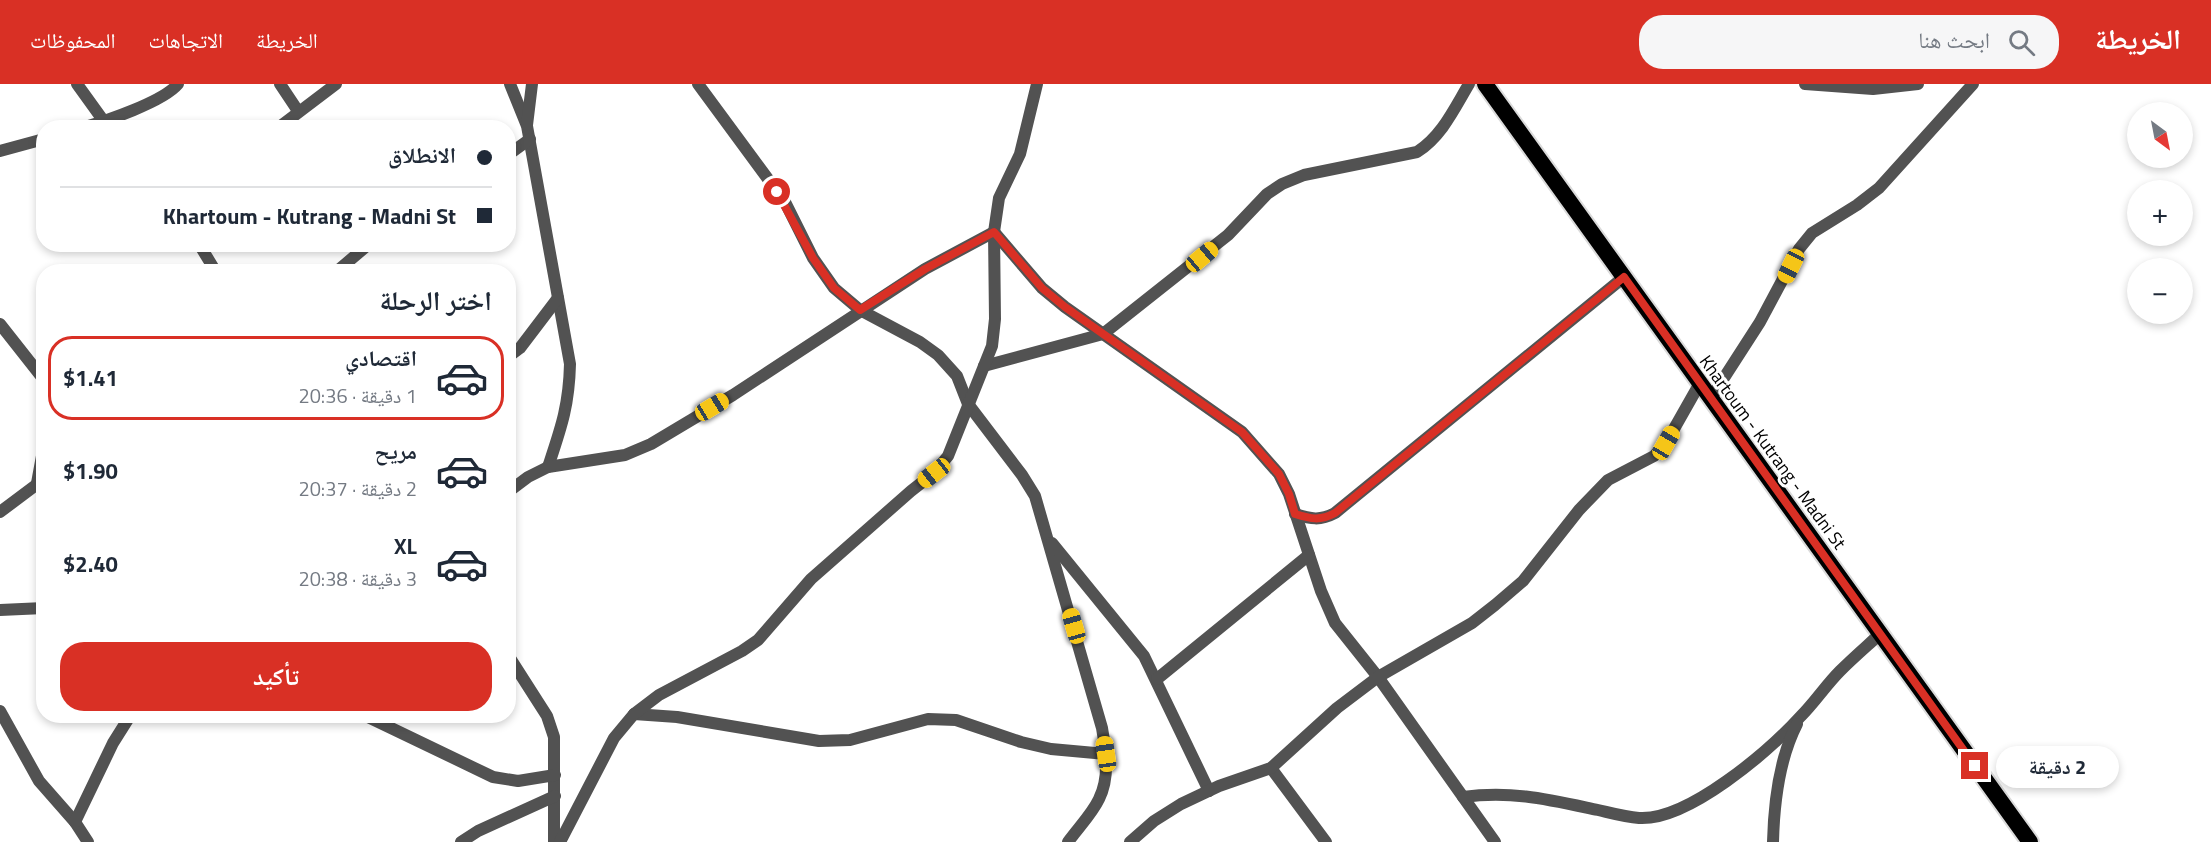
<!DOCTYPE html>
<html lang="ar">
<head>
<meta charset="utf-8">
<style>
  body { margin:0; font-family:"Titillium Web","Noto Naskh Arabic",sans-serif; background:#f6f6f7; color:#1f2937; direction:rtl; height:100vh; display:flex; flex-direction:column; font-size:22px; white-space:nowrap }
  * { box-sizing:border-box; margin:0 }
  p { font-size:20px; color:#747a83 }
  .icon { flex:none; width:33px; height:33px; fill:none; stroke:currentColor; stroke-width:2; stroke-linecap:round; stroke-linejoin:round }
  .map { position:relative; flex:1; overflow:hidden; direction:ltr }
  .sheet { position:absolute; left:36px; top:180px; width:480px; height:459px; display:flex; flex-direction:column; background:#fff; border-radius:24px; box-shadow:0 3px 9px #0003; direction:rtl }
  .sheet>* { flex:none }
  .guide { position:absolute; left:36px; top:36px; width:480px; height:132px; border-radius:24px; box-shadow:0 3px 9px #0003; direction:rtl; display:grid; align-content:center; height:132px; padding:0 24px; background:#fff }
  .needle { width:39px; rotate:148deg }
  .fabs { position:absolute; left:2127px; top:18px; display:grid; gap:12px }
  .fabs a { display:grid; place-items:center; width:66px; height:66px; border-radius:50%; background:#fff; box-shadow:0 3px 9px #0003; font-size:30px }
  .end { position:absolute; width:27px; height:27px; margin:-14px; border:8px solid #d93025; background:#fff; box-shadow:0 0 0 3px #fff }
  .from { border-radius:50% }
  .bubble { position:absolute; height:42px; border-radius:21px; background:#fff; box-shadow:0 3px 9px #0003; font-size:20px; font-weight:700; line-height:42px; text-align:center; direction:rtl }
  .car { position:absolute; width:18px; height:36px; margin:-18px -9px; border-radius:8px; box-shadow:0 0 4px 2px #0007; background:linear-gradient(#f5c518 24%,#345 0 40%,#f5c518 0 76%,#345 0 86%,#f5c518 0) }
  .guide b { display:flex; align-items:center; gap:21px; height:57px; font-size:22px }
  .guide b+b { border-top:2px solid #e0e1e3 }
  .guide i { width:15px; height:15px; background:#1f2937 }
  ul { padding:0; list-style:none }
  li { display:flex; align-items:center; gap:18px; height:84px; margin:0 12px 9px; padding:0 12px; border:3px solid transparent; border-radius:24px }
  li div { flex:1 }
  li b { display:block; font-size:22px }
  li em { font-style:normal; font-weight:700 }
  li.on { border-color:#d93025 }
  li>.icon { width:54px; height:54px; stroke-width:1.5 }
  h2 { padding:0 24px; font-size:27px; line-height:72px }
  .button { display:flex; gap:12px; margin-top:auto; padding:12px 24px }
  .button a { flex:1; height:69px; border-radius:24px; background:#d93025; color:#fff; font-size:24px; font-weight:700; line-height:69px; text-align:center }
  header { display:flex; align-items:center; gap:36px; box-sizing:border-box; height:84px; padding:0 30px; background:#d93025; color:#fff }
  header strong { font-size:28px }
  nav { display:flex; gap:33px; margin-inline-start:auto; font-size:21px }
  .search { width:420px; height:54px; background:#f6f6f7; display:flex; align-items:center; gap:15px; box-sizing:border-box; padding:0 21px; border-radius:24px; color:#747a83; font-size:22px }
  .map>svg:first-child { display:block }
</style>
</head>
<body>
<header>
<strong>الخريطة</strong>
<div class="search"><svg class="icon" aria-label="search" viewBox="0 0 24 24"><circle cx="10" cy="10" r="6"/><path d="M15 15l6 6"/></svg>ابحث هنا</div>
<nav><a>الخريطة</a><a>الاتجاهات</a><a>المحفوظات</a></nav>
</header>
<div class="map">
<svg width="2211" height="758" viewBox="0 0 2211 758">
  <rect width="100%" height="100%" fill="#fff"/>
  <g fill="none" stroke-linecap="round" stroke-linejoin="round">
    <defs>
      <path id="trunk" d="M 1485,0 L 2030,758"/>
    </defs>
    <use href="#trunk" stroke="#dbdbdb" stroke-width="20"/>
    <g stroke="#525252" stroke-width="12">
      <path d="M 77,0 L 108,43"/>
      <path d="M 280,0 L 298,27"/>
      <path d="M 510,0 L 527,42 L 570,280 C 569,322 561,344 548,383"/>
      <path d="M 698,0 L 785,118 L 813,174 L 834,204 L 860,226 L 920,258 L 938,271 L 957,292 L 968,320 L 1022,391 L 1035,412 L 1102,644 C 1106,667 1110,693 1099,715 C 1092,730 1078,744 1068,758"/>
      <path d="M 1805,0 L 1873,5 L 1918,0"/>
      <path d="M 527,41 L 532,0"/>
      <path d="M 82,44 C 106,37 163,18 178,0"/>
      <path d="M 278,44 L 336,0"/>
      <path d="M 0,67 L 44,55"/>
      <path d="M 508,71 L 530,55"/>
      <path d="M 994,148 L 1042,204 L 1065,223 L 1242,348 L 1279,390 L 1289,410 L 1321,507 L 1335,539 L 1378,593 L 1495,758"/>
      <path d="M 199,160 L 216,188"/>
      <path d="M 336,188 L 369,160"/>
      <path d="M 0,240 L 41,292 L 44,298"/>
      <path d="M 508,273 L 520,264 L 558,214"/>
      <path d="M 984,282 L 1103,250 L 1228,151 L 1267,110 L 1282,100 L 1304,91 L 1417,68 C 1442,52 1454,25 1469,0"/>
      <path d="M 1711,314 L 1760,238 L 1799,165 L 1812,149 L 1857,121 L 1879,104 L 1973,0"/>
      <path d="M 44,361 L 37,399 L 44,410"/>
      <path d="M 508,408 L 528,393 L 548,383 L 625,371 L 651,360 L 733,311 L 925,185 L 994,148"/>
      <path d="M 0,428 L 44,395"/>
      <path d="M 1295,430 C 1311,435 1320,437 1335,429 L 1624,193"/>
      <path d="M 1052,459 L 1144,572 L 1209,707"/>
      <path d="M 0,526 L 44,524"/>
      <path d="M 508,571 L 547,632 L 554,653 L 554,758"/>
      <path d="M 1157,595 L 1309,471"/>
      <path d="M 0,627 L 39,697 L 75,738 L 88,758"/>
      <path d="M 634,630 L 677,633 L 819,657 L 850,656 L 928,635 L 956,636 L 1021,658 L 1051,665 L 1106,670"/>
      <path d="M 366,632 L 493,693 L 518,697 L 555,691"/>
      <path d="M 1271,684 L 1326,758"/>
      <path d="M 1463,713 C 1512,706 1551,716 1598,726 C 1611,729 1625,733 1639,734 C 1688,737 1769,667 1801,632 C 1815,618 1826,601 1840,587 C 1853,574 1867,562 1880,550"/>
      <path d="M 75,738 L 113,659 L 130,632"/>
      <path d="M 461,758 L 478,747 L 555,712"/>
      <path d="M 560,758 L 614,654 L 634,630 L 659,611 L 742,567 L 758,556 L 811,495 L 911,407 L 934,389 L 948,372 L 992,262 L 995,235 L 994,148 L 999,114 L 1020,70 L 1037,0"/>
      <path d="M 1130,758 L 1154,737 L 1181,720 L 1219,702 L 1271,684 L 1337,624 L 1378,593 L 1472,539 L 1495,521 L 1523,497 L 1579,426 L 1608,396 L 1654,372 L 1666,359 L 1700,299"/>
      <path d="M 1773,758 C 1774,718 1779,675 1797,640"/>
    </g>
    <use href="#trunk" stroke="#000" stroke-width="16"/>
  </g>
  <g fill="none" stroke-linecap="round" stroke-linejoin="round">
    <path stroke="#d93025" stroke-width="8" d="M 777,108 L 813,174 L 834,204 L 860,226 L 925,185 L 994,148 L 1042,204 L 1065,223 L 1242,348 L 1279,390 L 1289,410 L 1295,430 C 1311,435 1320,437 1335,429 L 1624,193 L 1975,682"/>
  </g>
  <g text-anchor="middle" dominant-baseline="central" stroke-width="6" stroke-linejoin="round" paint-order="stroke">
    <g font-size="18" fill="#000" stroke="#fff">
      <text transform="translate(1773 368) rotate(54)">Khartoum - Kutrang - Madni St</text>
    </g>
  </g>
</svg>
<div class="fabs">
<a><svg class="needle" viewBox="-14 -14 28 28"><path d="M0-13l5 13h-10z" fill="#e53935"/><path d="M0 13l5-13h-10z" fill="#747a83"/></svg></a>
<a>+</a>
<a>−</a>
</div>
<i class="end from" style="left:777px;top:108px"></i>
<i class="end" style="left:1975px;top:682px"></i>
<div class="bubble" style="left:1996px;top:662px;width:123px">2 دقيقة</div>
<i class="car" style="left:1202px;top:173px;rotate:50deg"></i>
<i class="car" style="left:1791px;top:182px;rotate:206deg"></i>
<i class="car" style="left:712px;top:323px;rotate:59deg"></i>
<i class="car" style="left:1666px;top:359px;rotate:30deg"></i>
<i class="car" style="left:934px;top:389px;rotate:232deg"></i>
<i class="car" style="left:1074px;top:542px;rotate:344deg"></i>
<i class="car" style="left:1106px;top:670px;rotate:352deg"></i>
<div class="guide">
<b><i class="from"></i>الانطلاق</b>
<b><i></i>Khartoum - Kutrang - Madni St</b>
</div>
<section class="sheet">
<h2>اختر الرحلة</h2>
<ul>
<li class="on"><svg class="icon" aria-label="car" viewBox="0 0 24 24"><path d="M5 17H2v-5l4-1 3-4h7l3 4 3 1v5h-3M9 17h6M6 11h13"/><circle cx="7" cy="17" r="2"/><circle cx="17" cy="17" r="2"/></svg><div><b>اقتصادي</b><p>1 دقيقة · 20:36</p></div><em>$1.41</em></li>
<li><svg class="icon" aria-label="car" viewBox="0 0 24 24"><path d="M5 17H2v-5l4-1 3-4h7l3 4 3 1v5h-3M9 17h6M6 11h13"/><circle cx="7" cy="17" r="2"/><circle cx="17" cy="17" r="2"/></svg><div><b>مريح</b><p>2 دقيقة · 20:37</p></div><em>$1.90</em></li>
<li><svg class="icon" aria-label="car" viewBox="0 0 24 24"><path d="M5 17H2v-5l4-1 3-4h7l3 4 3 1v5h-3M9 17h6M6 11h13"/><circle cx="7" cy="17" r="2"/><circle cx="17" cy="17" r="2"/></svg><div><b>XL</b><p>3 دقيقة · 20:38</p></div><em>$2.40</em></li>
</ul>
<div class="button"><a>تأكيد</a></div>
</section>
</div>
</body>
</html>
